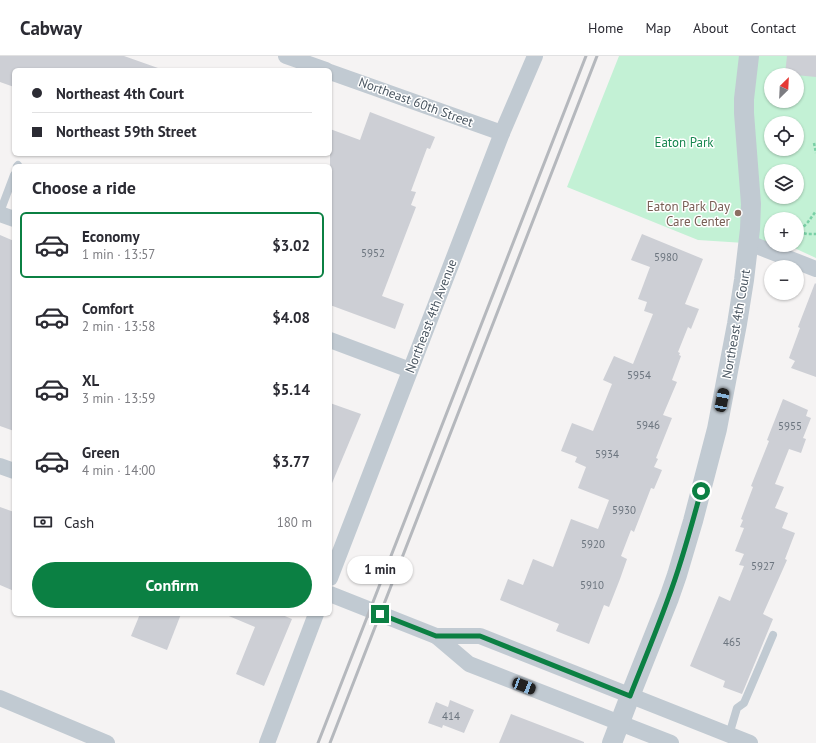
<!DOCTYPE html>
<html lang="en">
<head>
<meta charset="utf-8">
<style>
  body { margin:0; font-family:"PT Sans",sans-serif; background:#f7f7f7; color:#2b2b33; height:100vh; display:flex; flex-direction:column; font-size:15px; white-space:nowrap }
  * { box-sizing:border-box; margin:0 }
  p { font-size:13px; color:#7c7c81 }
  .icon { flex:none; width:22px; height:22px; fill:none; stroke:currentColor; stroke-width:2; stroke-linecap:round; stroke-linejoin:round }
  .map { position:relative; flex:1; overflow:hidden }
  .side { position:absolute; left:12px; top:108px; width:320px; height:452px; display:flex; flex-direction:column; background:#fff; border-radius:6px; box-shadow:0 1px 3px #0004 }
  .side>* { flex:none }
  .top-card { position:absolute; left:12px; top:12px; width:320px; height:88px; border-radius:6px; box-shadow:0 1px 3px #0004; display:grid; align-content:center; height:88px; padding:0 20px; background:#fff }
  .needle { width:26px; rotate:24deg }
  .buttons { position:absolute; left:764px; top:12px; display:grid; gap:8px }
  .buttons a { display:grid; place-items:center; width:40px; height:40px; border-radius:50%; background:#fff; box-shadow:0 1px 3px #0004; font-size:20px }
  .end { position:absolute; width:18px; height:18px; margin:-9px; border:5px solid #0b8043; background:#fff; box-shadow:0 0 0 2px #fff }
  .from { border-radius:50% }
  .bubble { position:absolute; height:28px; border-radius:14px; background:#fff; box-shadow:0 1px 3px #0004; font-size:13px; font-weight:600; line-height:28px; text-align:center }
  .car { position:absolute; width:12px; height:24px; margin:-12px -6px; border-radius:5px; box-shadow:0 0 3px 1px #0007; background:linear-gradient(#222 24%,#8ab4d8 0 40%,#222 0 76%,#8ab4d8 0 86%,#222 0) }
  .top-card b { display:flex; align-items:center; gap:14px; height:38px; font-size:15px }
  .top-card b+b { border-top:1px solid #e1e1e2 }
  .top-card i { width:10px; height:10px; background:#2b2b33 }
  ul { padding:0; list-style:none }
  li { display:flex; align-items:center; gap:12px; height:66px; margin:0 8px 6px; padding:0 12px; border:2px solid transparent; border-radius:6px }
  li div { flex:1 }
  li b { display:block; font-size:15px }
  li em { font-style:normal; font-weight:600 }
  li.on { border-color:#0b8043 }
  li>.icon { width:36px; height:36px; stroke-width:1.5 }
  h2 { padding:0 20px; font-size:18px; line-height:48px }
  .pay { display:flex; align-items:center; gap:10px; height:44px; padding:0 20px; font-size:15px }
  .pay p { margin-inline-start:auto }
  .primary-button { display:flex; gap:8px; margin-top:auto; padding:8px 20px }
  .primary-button a { flex:1; height:46px; border-radius:24px; background:#0b8043; color:#fff; font-size:16px; font-weight:600; line-height:46px; text-align:center }
  header { display:flex; align-items:center; gap:24px; box-sizing:border-box; height:56px; padding:0 20px; background:#fff; border-bottom:1px solid #e1e1e2 }
  header strong { font-size:19px }
  nav { display:flex; gap:22px; margin-inline-start:auto; font-size:14px }
  .map>svg:first-child { display:block }
</style>
</head>
<body>
<header>
<strong>Cabway</strong>
<nav><a>Home</a><a>Map</a><a>About</a><a>Contact</a></nav>
</header>
<div class="map">
<svg width="816" height="687" viewBox="0 0 816 687">
  <rect width="100%" height="100%" fill="#f5f3f3"/>
  <path fill="#c3f1d5" fill-rule="evenodd" d="M 619,0 L 816,0 L 816,202 L 790,190 L 698,184 L 567,131 ZM 771,19 L 797,19 L 797,45 L 771,45 ZM 771,67 L 797,67 L 797,93 L 771,93 ZM 771,115 L 797,115 L 797,141 L 771,141 ZM 771,163 L 797,163 L 797,189 L 771,189 Z"/>
  <g fill="#cdcfd5">
    <path d="M 0,0 L 124,0 L 158,12 L 158,14 L 14,14 L 14,31 L 0,26 Z"/>
    <path d="M 787,0 L 816,0 L 816,21 L 785,18 Z"/>
    <path d="M 370,56 L 435,81 L 430,93 L 427,92 L 411,135 L 416,136 L 411,149 L 416,151 L 382,240 L 404,248 L 395,273 L 330,249 L 330,73 L 360,84 Z"/>
    <path d="M 642,178 L 703,203 L 685,248 L 699,253 L 691,273 L 688,271 L 678,296 L 680,297 L 679,299 L 681,300 L 672,324 L 677,326 L 663,359 L 672,362 L 656,402 L 658,403 L 654,411 L 662,414 L 654,433 L 651,432 L 634,476 L 631,474 L 621,500 L 627,503 L 620,523 L 609,551 L 604,549 L 589,588 L 556,575 L 559,568 L 500,544 L 508,523 L 523,529 L 533,503 L 553,511 L 571,463 L 598,473 L 609,444 L 578,432 L 586,411 L 575,406 L 577,401 L 561,395 L 572,367 L 593,375 L 612,328 L 603,324 L 614,300 L 633,308 L 653,258 L 644,255 L 647,246 L 638,243 L 650,211 L 631,204 Z"/>
    <path d="M 0,179 L 14,185 L 14,375 L 0,370 Z"/>
    <path d="M 815,227 L 816,228 L 816,321 L 791,312 L 795,305 L 789,302 L 800,272 L 798,271 Z"/>
    <path d="M 783,343 L 808,354 L 806,360 L 811,362 L 803,382 L 806,383 L 801,397 L 789,393 L 775,428 L 784,431 L 775,452 L 788,457 L 782,472 L 795,477 L 785,503 L 787,504 L 763,558 L 773,563 L 742,638 L 723,631 L 725,625 L 690,610 L 719,540 L 730,545 L 744,510 L 739,509 L 744,498 L 735,495 L 744,472 L 740,471 L 743,464 L 741,463 L 753,431 L 751,430 L 769,385 L 767,384 Z"/>
    <path d="M 330,347 L 361,358 L 330,432 Z"/>
    <path d="M 0,451 L 14,456 L 14,535 L 0,529 Z"/>
    <path d="M 140,558 L 181,558 L 167,594 L 131,580 Z"/>
    <path d="M 224,558 L 280,558 L 292,563 L 264,630 L 236,618 L 255,571 Z"/>
    <path d="M 450,644 L 474,654 L 464,677 L 443,669 L 442,672 L 428,667 L 436,646 L 448,651 Z"/>
    <path d="M 511,658 L 584,686 L 584,687 L 499,687 Z"/>
  </g>
  <g fill="none" stroke-linecap="round" stroke-linejoin="round">
    <g stroke="#7ad0a6" stroke-width="2.5" stroke-dasharray="3 2" stroke-linecap="butt">
      <path d="M 814,87 L 816,97"/>
      <path d="M 799,176 L 807,178 L 816,178"/>
      <path d="M 797,178 L 808,166 L 816,155"/>
    </g>
    <g stroke="#c1cad2" stroke-width="8">
      <path d="M 17,110 L 18,109"/>
      <path d="M 0,156 L 14,119"/>
      <path d="M 729,679 L 737,652 L 744,647 L 773,579"/>
    </g>
    <g stroke="#c1cad2" stroke-width="16">
      <path d="M 286,0 L 326,14"/>
      <path d="M 330,16 L 502,77"/>
      <path d="M 0,158 L 14,163"/>
      <path d="M 749,187 L 816,213"/>
      <path d="M 330,284 L 410,314"/>
      <path d="M 0,410 L 14,415"/>
      <path d="M 330,522 L 502,77 L 535,0"/>
      <path d="M 330,538 L 436,580 L 469,608 L 671,687"/>
      <path d="M 436,580 L 480,580 L 750,687"/>
      <path d="M 0,642 L 107,687"/>
      <path d="M 267,687 L 316,558"/>
    </g>
    <path stroke="#c1cad2" stroke-width="20" d="M 612,687 L 630,640 L 669,542 L 677,519 L 693,465 L 717,373 L 737,268 L 744,224 L 750,173 L 751,148 L 744,57 L 744,43 L 749,0"/>
    <g stroke="#b5b8bd" stroke-width="3">
      <path d="M 318,687 L 586,0"/>
      <path d="M 330,687 L 597,0"/>
    </g>
  </g>
  <g fill="none" stroke-linecap="round" stroke-linejoin="round">
    <path stroke="#0b8043" stroke-width="5" d="M 380,558 L 436,580 L 480,580 L 630,640 C 643,607 657,574 669,540 C 682,506 691,471 701,435"/>
  </g>
  <circle fill="#8d6e63" stroke="#fff" stroke-width="1.5" cx="738" cy="157" r="4"/>
  <g text-anchor="middle" dominant-baseline="central" stroke-width="3" stroke-linejoin="round" paint-order="stroke">
    <g font-size="11" fill="#6b747e">
      <text x="373" y="197">5952</text>
      <text x="666" y="201">5980</text>
      <text x="639" y="319">5954</text>
      <text x="648" y="369">5946</text>
      <text x="790" y="370">5955</text>
      <text x="607" y="398">5934</text>
      <text x="624" y="454">5930</text>
      <text x="593" y="488">5920</text>
      <text x="763" y="510">5927</text>
      <text x="592" y="529">5910</text>
      <text x="732" y="586">465</text>
      <text x="451" y="660">414</text>
    </g>
    <g font-size="13" fill="#4a5661" stroke="#fff">
      <text transform="translate(416 46) rotate(20)">Northeast 60th Street</text>
      <text transform="translate(431 260) rotate(-69)">Northeast 4th Avenue</text>
      <text transform="translate(736 268) rotate(-80)">Northeast 4th Court</text>
    </g>
    <g font-size="13" fill="#17864f" stroke="#fff">
      <text x="684" y="86">Eaton Park</text>
    </g>
    <g font-size="13" fill="#785e54" stroke="#fff" text-anchor="end">
      <text x="730" y="150">Eaton Park Day<tspan x="730" dy="15">Care Center</tspan></text>
    </g>
  </g>
</svg>
<div class="buttons">
<a><svg class="needle" viewBox="-14 -14 28 28"><path d="M0-13l5 13h-10z" fill="#e53935"/><path d="M0 13l5-13h-10z" fill="#7c7c81"/></svg></a>
<a><svg class="icon" aria-label="locate" viewBox="0 0 24 24"><circle cx="12" cy="12" r="6"/><path d="M12 2v4M12 18v4M2 12h4M18 12h4"/></svg></a>
<a><svg class="icon" aria-label="layers" viewBox="0 0 24 24"><path d="M12 4l9 5-9 5-9-5zM3 14l9 5 9-5"/></svg></a>
<a>+</a>
<a>−</a>
</div>
<i class="end from" style="left:701px;top:435px"></i>
<i class="end" style="left:380px;top:558px"></i>
<div class="bubble" style="left:347px;top:500px;width:66px">1 min</div>
<i class="car" style="left:722px;top:344px;rotate:11deg"></i>
<i class="car" style="left:524px;top:630px;rotate:111deg"></i>
<div class="top-card">
<b><i class="from"></i>Northeast 4th Court</b>
<b><i></i>Northeast 59th Street</b>
</div>
<section class="side">
<h2>Choose a ride</h2>
<ul>
<li class="on"><svg class="icon" aria-label="car" viewBox="0 0 24 24"><path d="M5 17H2v-5l4-1 3-4h7l3 4 3 1v5h-3M9 17h6M6 11h13"/><circle cx="7" cy="17" r="2"/><circle cx="17" cy="17" r="2"/></svg><div><b>Economy</b><p>1 min · 13:57</p></div><em>$3.02</em></li>
<li><svg class="icon" aria-label="car" viewBox="0 0 24 24"><path d="M5 17H2v-5l4-1 3-4h7l3 4 3 1v5h-3M9 17h6M6 11h13"/><circle cx="7" cy="17" r="2"/><circle cx="17" cy="17" r="2"/></svg><div><b>Comfort</b><p>2 min · 13:58</p></div><em>$4.08</em></li>
<li><svg class="icon" aria-label="car" viewBox="0 0 24 24"><path d="M5 17H2v-5l4-1 3-4h7l3 4 3 1v5h-3M9 17h6M6 11h13"/><circle cx="7" cy="17" r="2"/><circle cx="17" cy="17" r="2"/></svg><div><b>XL</b><p>3 min · 13:59</p></div><em>$5.14</em></li>
<li><svg class="icon" aria-label="car" viewBox="0 0 24 24"><path d="M5 17H2v-5l4-1 3-4h7l3 4 3 1v5h-3M9 17h6M6 11h13"/><circle cx="7" cy="17" r="2"/><circle cx="17" cy="17" r="2"/></svg><div><b>Green</b><p>4 min · 14:00</p></div><em>$3.77</em></li>
</ul>
<div class="pay"><svg class="icon" aria-label="cash" viewBox="0 0 24 24"><path d="M3 7h18v10H3z"/><circle cx="12" cy="12" r="2"/></svg>Cash<p>180 m</p></div>
<div class="primary-button"><a>Confirm</a></div>
</section>
</div>
</body>
</html>
